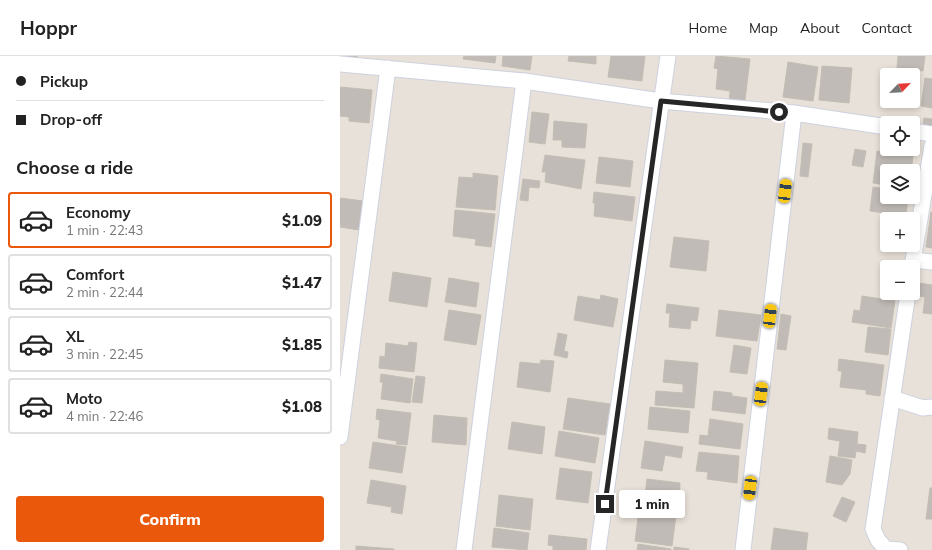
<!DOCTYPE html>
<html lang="en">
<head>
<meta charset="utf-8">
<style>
  body { margin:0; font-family:Mulish,sans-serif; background:#f6f6f6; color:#222; height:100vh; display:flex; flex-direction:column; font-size:15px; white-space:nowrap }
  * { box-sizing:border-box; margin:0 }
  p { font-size:13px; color:#767676 }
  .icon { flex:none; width:22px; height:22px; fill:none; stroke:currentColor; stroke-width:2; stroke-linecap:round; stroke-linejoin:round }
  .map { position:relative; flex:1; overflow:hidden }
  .drawer { display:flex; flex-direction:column; background:#fff; width:340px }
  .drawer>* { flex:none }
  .banner { display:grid; align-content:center; height:88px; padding:0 16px; background:#fff }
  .needle { width:26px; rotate:65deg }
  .tools { position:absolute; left:540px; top:12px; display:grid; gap:8px }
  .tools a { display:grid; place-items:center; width:40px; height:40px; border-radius:4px; background:#fff; box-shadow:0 2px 6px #0003; font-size:20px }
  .end { position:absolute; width:18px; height:18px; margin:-9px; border:5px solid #262626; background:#fff; box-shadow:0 0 0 2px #fff }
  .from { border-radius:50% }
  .bubble { position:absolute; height:28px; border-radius:4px; background:#fff; box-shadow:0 2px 6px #0003; font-size:13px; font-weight:800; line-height:28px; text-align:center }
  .car { position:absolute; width:12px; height:24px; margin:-12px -6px; border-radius:5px; box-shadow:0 0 3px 1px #0007; background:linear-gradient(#f5c518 24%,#345 0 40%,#f5c518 0 76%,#345 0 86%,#f5c518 0) }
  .banner b { display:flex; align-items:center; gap:14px; height:38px; font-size:15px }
  .banner b+b { border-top:1px solid #e0e0e0 }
  .banner i { width:10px; height:10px; background:#222 }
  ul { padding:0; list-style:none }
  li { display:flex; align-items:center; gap:12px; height:56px; margin:0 8px 6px; padding:0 8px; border:2px solid #e0e0e0; border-radius:4px }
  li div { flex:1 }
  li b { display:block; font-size:15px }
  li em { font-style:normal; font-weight:800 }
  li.selected { border-color:#ea580c }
  li>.icon { width:36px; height:36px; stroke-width:1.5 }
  h2 { padding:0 16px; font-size:18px; line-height:48px }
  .button { display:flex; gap:8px; margin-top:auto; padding:8px 16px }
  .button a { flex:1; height:46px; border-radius:4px; background:#ea580c; color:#fff; font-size:16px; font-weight:800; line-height:46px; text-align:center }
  header { display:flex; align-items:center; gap:24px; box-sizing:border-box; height:56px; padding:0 20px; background:#fff; border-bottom:1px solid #e0e0e0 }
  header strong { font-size:19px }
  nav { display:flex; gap:22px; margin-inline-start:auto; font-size:14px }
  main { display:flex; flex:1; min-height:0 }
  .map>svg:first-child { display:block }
</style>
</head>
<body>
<header>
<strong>Hoppr</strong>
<nav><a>Home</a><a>Map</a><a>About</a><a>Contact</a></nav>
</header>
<main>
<section class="drawer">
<div class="banner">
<b><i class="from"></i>Pickup</b>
<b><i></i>Drop-off</b>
</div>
<h2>Choose a ride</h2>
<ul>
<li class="selected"><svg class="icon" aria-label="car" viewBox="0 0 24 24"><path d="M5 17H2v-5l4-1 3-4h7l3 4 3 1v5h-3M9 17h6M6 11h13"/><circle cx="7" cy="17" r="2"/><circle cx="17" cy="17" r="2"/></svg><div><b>Economy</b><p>1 min · 22:43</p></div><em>$1.09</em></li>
<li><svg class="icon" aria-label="car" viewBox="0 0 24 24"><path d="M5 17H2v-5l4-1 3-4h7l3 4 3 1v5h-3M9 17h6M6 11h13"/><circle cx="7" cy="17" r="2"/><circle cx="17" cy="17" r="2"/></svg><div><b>Comfort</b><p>2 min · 22:44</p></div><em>$1.47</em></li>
<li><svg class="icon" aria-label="car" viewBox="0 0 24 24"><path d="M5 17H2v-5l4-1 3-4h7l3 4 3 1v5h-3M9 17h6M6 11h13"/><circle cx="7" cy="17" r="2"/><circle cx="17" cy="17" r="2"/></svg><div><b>XL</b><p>3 min · 22:45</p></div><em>$1.85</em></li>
<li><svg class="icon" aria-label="car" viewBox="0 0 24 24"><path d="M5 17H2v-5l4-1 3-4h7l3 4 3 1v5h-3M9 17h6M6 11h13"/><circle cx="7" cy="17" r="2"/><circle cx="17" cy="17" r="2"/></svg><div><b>Moto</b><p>4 min · 22:46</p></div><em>$1.08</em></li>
</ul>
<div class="button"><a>Confirm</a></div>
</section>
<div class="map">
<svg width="592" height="494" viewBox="0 0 592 494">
  <rect width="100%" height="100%" fill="#e8e1d9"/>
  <g fill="#c0bbb6" stroke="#c3bdb3">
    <path d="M 0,0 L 17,0 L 16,5 L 0,4 Z"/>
    <path d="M 124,0 L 156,0 L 155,7 L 123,3 Z"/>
    <path d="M 163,0 L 192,0 L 190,14 L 162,10 Z"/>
    <path d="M 229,0 L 256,0 L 256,8 L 228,5 Z"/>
    <path d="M 271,0 L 305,0 L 302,25 L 268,21 Z"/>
    <path d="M 376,0 L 410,3 L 404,52 L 389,50 L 390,35 L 376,33 L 378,13 L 374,12 Z"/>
    <path d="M 558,0 L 585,0 L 583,15 L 557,12 Z"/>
    <path d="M 448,6 L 478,11 L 473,45 L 443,41 Z"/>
    <path d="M 482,10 L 512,12 L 509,47 L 479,44 Z"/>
    <path d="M 585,22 L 592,23 L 592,52 L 581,50 Z"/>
    <path d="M 0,31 L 32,34 L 29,67 L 9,65 L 9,61 L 0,60 Z"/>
    <path d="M 192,56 L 209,58 L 205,88 L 189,86 Z"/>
    <path d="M 584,62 L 592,63 L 592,74 L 583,73 Z"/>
    <path d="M 214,65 L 247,68 L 245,92 L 222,91 L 222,84 L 213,84 Z"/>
    <path d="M 463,87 L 472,88 L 468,121 L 460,120 Z"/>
    <path d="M 515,93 L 526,95 L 523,111 L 512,109 Z"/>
    <path d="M 537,95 L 573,100 L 571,115 L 547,115 L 547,129 L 533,127 Z"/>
    <path d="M 205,99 L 245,104 L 241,133 L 205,126 L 206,116 L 202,116 Z"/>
    <path d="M 259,101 L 293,105 L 290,131 L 256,127 Z"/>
    <path d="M 133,117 L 158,120 L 155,154 L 116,151 L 119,121 L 133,122 Z"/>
    <path d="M 183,123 L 200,125 L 199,132 L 189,131 L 188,145 L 180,144 Z"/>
    <path d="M 533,131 L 547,133 L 547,141 L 568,141 L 566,160 L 530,155 Z"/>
    <path d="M 254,136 L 295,141 L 292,165 L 254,160 L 255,147 L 253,147 Z"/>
    <path d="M 0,142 L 23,145 L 19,174 L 0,171 Z"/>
    <path d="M 115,154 L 155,158 L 151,191 L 135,189 L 136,183 L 113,180 Z"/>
    <path d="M 591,156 L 592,156 L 592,192 L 586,191 Z"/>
    <path d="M 334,181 L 369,185 L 366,215 L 330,211 Z"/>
    <path d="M 53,216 L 91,222 L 87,251 L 49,245 Z"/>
    <path d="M 109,222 L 139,227 L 136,251 L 105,246 Z"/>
    <path d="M 579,227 L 592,229 L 592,258 L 583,257 L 585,241 L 578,240 Z"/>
    <path d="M 261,239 L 278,243 L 273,271 L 234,264 L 238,240 L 260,244 Z"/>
    <path d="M 522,240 L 555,245 L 551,272 L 512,266 L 514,254 L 520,255 Z"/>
    <path d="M 327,248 L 359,252 L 357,265 L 351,264 L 350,273 L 329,271 L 330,257 L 326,257 Z"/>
    <path d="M 109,254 L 141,259 L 136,289 L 104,284 Z"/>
    <path d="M 379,254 L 421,259 L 417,285 L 376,280 Z"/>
    <path d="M 441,258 L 451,260 L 446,294 L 437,293 Z"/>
    <path d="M 528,271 L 551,273 L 548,299 L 525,296 Z"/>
    <path d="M 218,277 L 227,279 L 224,295 L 228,296 L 227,302 L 214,299 Z"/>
    <path d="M 69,286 L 77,287 L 74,316 L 39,312 L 40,300 L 45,301 L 46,287 L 68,290 Z"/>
    <path d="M 394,289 L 411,292 L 407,318 L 390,316 Z"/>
    <path d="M 499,303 L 544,309 L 540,340 L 526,338 L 526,334 L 500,331 L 502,315 L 498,315 Z"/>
    <path d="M 201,304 L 214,305 L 210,336 L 177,331 L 180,306 L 200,308 Z"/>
    <path d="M 325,304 L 358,307 L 354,352 L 315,349 L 316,335 L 343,337 L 343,328 L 323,326 Z"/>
    <path d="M 41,318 L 73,323 L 70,347 L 41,343 L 43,326 L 40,326 Z"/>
    <path d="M 76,320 L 85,321 L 82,347 L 72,346 Z"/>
    <path d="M 374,335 L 392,337 L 392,340 L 407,342 L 405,358 L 372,354 Z"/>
    <path d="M 228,342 L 270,348 L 265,379 L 223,373 Z"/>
    <path d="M 310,351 L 350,355 L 348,377 L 308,373 Z"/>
    <path d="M 37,353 L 71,357 L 67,389 L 56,388 L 57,385 L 38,382 L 40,364 L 36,363 Z"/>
    <path d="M 94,359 L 127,362 L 126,389 L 92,386 Z"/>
    <path d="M 370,363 L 403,368 L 400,393 L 359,388 L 360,379 L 368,380 Z"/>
    <path d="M 172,366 L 205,371 L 202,398 L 168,393 Z"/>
    <path d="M 489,372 L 518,376 L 517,388 L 526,389 L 525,397 L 516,395 L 515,402 L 498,400 L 500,385 L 488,383 Z"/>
    <path d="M 219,375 L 259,382 L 255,407 L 215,400 Z"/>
    <path d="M 305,385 L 343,391 L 341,402 L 325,399 L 322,415 L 301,412 Z"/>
    <path d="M 33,386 L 66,391 L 62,417 L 29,412 Z"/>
    <path d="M 359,396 L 399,400 L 397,427 L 367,423 L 368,416 L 356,415 Z"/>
    <path d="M 490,400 L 512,404 L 510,418 L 502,429 L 486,426 Z"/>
    <path d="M 220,412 L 252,416 L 248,447 L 216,443 Z"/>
    <path d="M 307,423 L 340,427 L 339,453 L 304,448 Z"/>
    <path d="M 31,424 L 66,430 L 62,458 L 51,456 L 52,451 L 27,447 Z"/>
    <path d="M 590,432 L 592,432 L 592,463 L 586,463 Z"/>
    <path d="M 159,439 L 193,443 L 190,474 L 156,470 Z"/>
    <path d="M 502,441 L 515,446 L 506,466 L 493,460 Z"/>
    <path d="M 299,454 L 336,459 L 332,490 L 295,485 Z"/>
    <path d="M 154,472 L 189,477 L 187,494 L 152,491 Z"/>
    <path d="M 434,472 L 468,477 L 466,494 L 431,494 Z"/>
    <path d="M 209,479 L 247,483 L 246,494 L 213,494 L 213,490 L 208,489 Z"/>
    <path d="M 298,488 L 331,493 L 331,494 L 297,494 Z"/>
    <path d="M 16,490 L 54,493 L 54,494 L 16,494 Z"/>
    <path d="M 334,491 L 349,493 L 349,494 L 334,494 Z"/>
  </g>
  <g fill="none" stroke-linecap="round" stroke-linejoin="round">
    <defs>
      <g id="street">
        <path d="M 0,8 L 184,25 L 321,45 L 454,57 L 547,71"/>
        <path d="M 573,75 L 592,78"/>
        <path d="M 573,204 L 592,206"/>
        <path d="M 572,211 L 592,90"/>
        <path d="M 552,342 L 583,352 L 592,351"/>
        <path d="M 0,381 L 48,12"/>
        <path d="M 124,494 L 184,25"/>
        <path d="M 258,494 L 328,0"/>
        <path d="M 403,494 L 454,57"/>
        <path d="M 560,494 L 546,493 L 538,484 L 533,473 L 568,237"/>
      </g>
    </defs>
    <use href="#street" stroke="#ced1de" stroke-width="17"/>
    <use href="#street" stroke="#fff" stroke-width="15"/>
  </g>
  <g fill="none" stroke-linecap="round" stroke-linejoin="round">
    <path stroke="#262626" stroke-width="5" d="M 265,448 L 321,45 L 439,56"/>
  </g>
</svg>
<div class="tools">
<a><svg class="needle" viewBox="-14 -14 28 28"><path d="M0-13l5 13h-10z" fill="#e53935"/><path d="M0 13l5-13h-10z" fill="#767676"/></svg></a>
<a><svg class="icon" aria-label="locate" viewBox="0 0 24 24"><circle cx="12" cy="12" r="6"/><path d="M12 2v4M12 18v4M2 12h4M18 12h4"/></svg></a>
<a><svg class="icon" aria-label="layers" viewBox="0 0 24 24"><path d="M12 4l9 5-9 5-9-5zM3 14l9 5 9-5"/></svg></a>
<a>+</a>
<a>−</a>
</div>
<i class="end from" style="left:439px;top:56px"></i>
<i class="end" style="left:265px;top:448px"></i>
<div class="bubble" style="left:279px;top:434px;width:66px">1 min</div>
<i class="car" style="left:445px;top:135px;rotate:7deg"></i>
<i class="car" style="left:430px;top:260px;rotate:7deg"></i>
<i class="car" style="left:421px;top:338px;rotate:7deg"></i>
<i class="car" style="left:410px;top:432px;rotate:187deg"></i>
</div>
</main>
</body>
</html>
